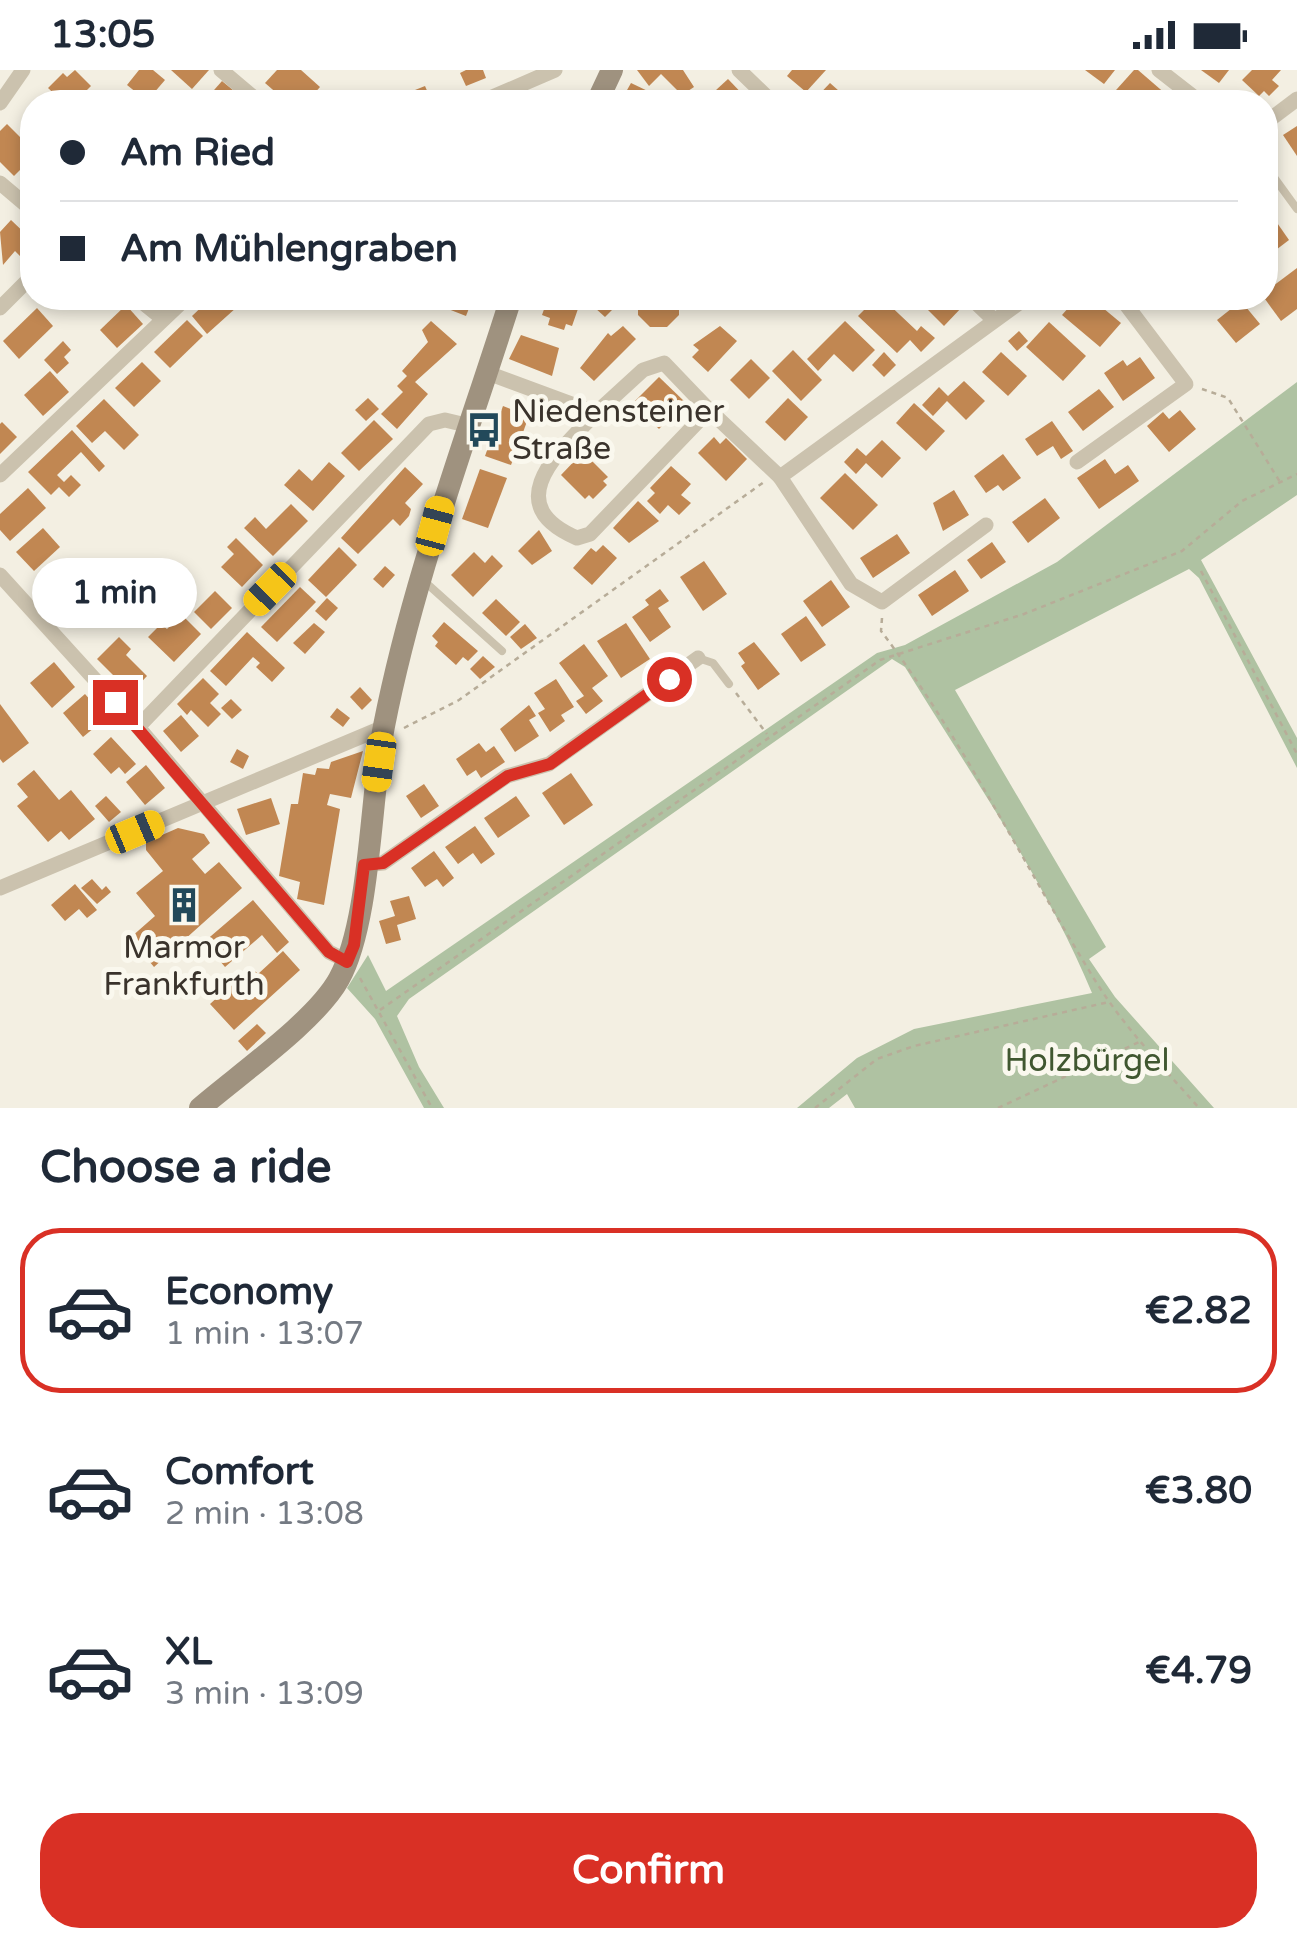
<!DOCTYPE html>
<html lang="en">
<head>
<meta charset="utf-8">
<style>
  body { margin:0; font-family:"Varela Round",sans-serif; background:#f2f2f3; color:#1f2937; height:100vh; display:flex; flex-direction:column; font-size:38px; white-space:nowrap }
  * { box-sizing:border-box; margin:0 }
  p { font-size:32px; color:#747a83 }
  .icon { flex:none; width:55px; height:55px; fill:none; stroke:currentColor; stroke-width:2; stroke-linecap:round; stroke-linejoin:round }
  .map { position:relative; height:1038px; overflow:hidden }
  .drawer { display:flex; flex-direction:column; background:#fff; flex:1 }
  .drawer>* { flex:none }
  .banner { position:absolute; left:20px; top:20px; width:1258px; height:220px; border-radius:40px; box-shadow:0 5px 15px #0003; display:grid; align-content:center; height:220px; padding:0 40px; background:#fff }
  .end { position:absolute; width:45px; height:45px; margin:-22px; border:12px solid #d93025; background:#fff; box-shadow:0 0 0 5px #fff }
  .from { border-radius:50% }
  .bubble { position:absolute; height:70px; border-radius:35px; background:#fff; box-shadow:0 5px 15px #0003; font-size:32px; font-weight:700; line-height:70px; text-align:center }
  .car { position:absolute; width:30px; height:60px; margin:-30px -15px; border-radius:12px; box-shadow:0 0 8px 2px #0007; background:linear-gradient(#f5c518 24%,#345 0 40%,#f5c518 0 76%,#345 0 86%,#f5c518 0) }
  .banner b { display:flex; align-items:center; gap:35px; height:95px; font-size:38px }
  .banner b+b { border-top:2px solid #e0e1e3 }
  .banner i { width:25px; height:25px; background:#1f2937 }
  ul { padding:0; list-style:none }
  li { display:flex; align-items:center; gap:30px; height:165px; margin:0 20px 15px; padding:0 20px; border:5px solid transparent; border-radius:40px }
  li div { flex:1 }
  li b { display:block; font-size:38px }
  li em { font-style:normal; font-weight:700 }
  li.on { border-color:#d93025 }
  li>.icon { width:90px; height:90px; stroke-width:1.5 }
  h2 { padding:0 40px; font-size:45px; line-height:120px }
  .primary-button { display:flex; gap:20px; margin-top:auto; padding:20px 40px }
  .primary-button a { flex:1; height:115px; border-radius:40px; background:#d93025; color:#fff; font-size:40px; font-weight:700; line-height:115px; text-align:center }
  .status { display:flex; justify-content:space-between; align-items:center; height:70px; padding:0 50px; background:#fff; direction:ltr }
  .status svg { height:28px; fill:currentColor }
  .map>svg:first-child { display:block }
</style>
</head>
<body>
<div class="status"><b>13:05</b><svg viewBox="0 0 49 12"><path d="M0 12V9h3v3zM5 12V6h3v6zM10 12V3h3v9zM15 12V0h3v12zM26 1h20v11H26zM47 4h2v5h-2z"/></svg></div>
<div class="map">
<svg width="1297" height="1038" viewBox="0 0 1297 1038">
  <rect width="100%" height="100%" fill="#f3efe2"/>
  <path fill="#afc2a2" d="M 1297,312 L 1297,425 L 1201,490 L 1297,668 L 1297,698 L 1199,508 L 1189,499 L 955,620 L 1106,877 L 1089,889 L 1115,927 L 1214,1038 L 855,1038 L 847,1024 L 829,1038 L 797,1038 L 857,988 L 914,959 L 1092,923 C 1045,809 969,702 905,597 L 892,589 L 409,929 L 397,946 L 419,997 L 444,1038 L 424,1038 L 375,949 L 347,918 L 368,885 L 386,921 L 877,583 L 905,575 L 1057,492 Z"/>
  <g fill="#c18752">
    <path d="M 75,0 L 91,16 L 75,32 L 69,26 L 63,32 L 48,18 L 63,3 L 67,7 Z"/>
    <path d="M 139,0 L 153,0 L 165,10 L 147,31 L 127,15 Z"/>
    <path d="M 171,0 L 209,0 L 192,19 Z"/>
    <path d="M 277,0 L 301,0 L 320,17 L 307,32 L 287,32 L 265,13 Z"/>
    <path d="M 466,0 L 483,0 L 486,8 L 466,16 L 460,3 Z"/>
    <path d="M 637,0 L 683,0 L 694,17 L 682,25 L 661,4 L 649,16 Z"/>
    <path d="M 792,0 L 826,0 L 806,22 L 787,6 Z"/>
    <path d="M 1085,0 L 1115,0 L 1104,14 Z"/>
    <path d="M 1134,0 L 1138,0 L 1175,32 L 1112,32 L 1108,29 Z"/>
    <path d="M 1201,0 L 1229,0 L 1219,13 Z"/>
    <path d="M 1252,0 L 1281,0 L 1272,10 L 1279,16 L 1269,26 L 1264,21 L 1259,26 L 1242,10 Z"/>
    <path d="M 728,9 L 750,32 L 703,32 Z"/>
    <path d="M 222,11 L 239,25 L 233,32 L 212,32 L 207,28 Z"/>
    <path d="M 631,13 L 654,24 L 650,32 L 622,29 Z"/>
    <path d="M 830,13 L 848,29 L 845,32 L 812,32 Z"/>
    <path d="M 425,16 L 432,32 L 403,32 L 400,26 Z"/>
    <path d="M 552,21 L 571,30 L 569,32 L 547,32 Z"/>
    <path d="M 7,54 L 32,79 L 32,88 L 14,106 L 0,92 L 0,61 Z"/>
    <path d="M 1297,56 L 1297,86 L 1283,65 Z"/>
    <path d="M 1273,147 L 1289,170 L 1268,186 L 1265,153 Z"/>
    <path d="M 11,150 L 32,170 L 32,183 L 25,191 L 15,181 L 3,195 L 0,162 Z"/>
    <path d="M 1297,198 L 1297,239 L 1281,251 L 1265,229 L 1265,222 Z"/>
    <path d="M 211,228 L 247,228 L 207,264 L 192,246 Z"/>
    <path d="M 447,228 L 473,228 L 466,246 L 443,237 Z"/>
    <path d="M 548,228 L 566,228 L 579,236 L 572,256 L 566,254 L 564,260 L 548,255 L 550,248 L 542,245 Z"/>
    <path d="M 584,228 L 624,228 L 605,247 Z"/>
    <path d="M 638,228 L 679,228 L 679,245 L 667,257 L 650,257 L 638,245 Z"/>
    <path d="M 876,228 L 882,228 L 917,261 L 921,256 L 935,268 L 921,282 L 910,270 L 897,283 L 858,246 Z"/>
    <path d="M 928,228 L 953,228 L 963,236 L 944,256 L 922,234 Z"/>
    <path d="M 1077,228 L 1091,228 L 1121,253 L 1100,277 L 1062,245 Z"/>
    <path d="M 1241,231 L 1260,254 L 1236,273 L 1217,250 Z"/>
    <path d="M 126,235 L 143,254 L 117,278 L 100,260 Z"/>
    <path d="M 37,238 L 53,256 L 19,289 L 3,271 Z"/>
    <path d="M 187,250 L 203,266 L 170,298 L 154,282 Z"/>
    <path d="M 431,251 L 457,274 L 415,312 L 428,324 L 397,359 L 381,344 L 403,322 L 397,316 L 407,306 L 402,301 L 428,272 L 422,260 Z"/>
    <path d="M 845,251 L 875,280 L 853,302 L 834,284 L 818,301 L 807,289 Z"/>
    <path d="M 1049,252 L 1086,286 L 1063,311 L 1026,277 Z"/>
    <path d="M 623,256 L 636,269 L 594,311 L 580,298 L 608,263 L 611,266 Z"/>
    <path d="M 720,256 L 737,271 L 708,302 L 692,287 L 699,280 L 693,275 Z"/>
    <path d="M 1019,261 L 1028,271 L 1017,281 L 1008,271 Z"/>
    <path d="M 521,265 L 559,278 L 552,306 L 509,289 Z"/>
    <path d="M 63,271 L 71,280 L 64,287 L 69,293 L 57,304 L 44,290 Z"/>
    <path d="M 793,280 L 822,310 L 801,331 L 772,301 Z"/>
    <path d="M 884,282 L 896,295 L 884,307 L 872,295 Z"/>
    <path d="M 1001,282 L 1027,306 L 1008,326 L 982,302 Z"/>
    <path d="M 1140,287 L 1155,308 L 1123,331 L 1104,303 L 1123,290 L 1127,296 Z"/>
    <path d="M 751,289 L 770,308 L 749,329 L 730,310 Z"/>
    <path d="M 142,292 L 161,311 L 134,337 L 115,318 Z"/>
    <path d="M 50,301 L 69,322 L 43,346 L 24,325 Z"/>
    <path d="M 659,307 L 685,332 L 659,359 L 633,333 Z"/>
    <path d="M 964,311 L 985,331 L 966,350 L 947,331 L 933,346 L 922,335 L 939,317 L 948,326 Z"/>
    <path d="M 1099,319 L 1114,337 L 1083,361 L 1068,342 Z"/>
    <path d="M 368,328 L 379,339 L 366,351 L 355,340 Z"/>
    <path d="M 788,328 L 808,347 L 785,371 L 765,352 Z"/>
    <path d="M 104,329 L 139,365 L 124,380 L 105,361 L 92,373 L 76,356 Z"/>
    <path d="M 914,333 L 945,361 L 926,381 L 896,353 Z"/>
    <path d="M 503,336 L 529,346 L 511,395 L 485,386 Z"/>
    <path d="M 1180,340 L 1196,359 L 1169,382 L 1147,356 L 1163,342 L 1169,349 Z"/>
    <path d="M 374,350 L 393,369 L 359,401 L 341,383 Z"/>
    <path d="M 1052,351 L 1073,381 L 1061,389 L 1053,376 L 1037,386 L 1025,369 Z"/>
    <path d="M 2,352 L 17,367 L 0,384 L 0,354 Z"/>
    <path d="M 72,360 L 105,396 L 99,402 L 81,382 L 57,405 L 64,412 L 71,405 L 81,415 L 69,427 L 59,417 L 51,425 L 28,402 Z"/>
    <path d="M 714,367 L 720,374 L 726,368 L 747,389 L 726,411 L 698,383 Z"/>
    <path d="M 882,370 L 901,388 L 882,408 L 866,393 L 856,404 L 844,392 L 857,378 L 866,386 Z"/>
    <path d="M 583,382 L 608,407 L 603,411 L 607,415 L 593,429 L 589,425 L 585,429 L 561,405 Z"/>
    <path d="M 1003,384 L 1021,408 L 1003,421 L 998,415 L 986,423 L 974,406 Z"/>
    <path d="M 1105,389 L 1115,404 L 1128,395 L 1139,411 L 1099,439 L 1077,408 Z"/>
    <path d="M 329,392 L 345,406 L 313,441 L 284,415 L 299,399 L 312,411 Z"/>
    <path d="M 671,396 L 691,414 L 681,425 L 691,433 L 679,445 L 668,435 L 660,444 L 647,431 L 655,423 L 650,418 Z"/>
    <path d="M 405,397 L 423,414 L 405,433 L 411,439 L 409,446 L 400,456 L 393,449 L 358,484 L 341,468 Z"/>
    <path d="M 480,399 L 507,408 L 488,458 L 462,449 Z"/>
    <path d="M 845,403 L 878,435 L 853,460 L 820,428 Z"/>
    <path d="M 28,418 L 46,438 L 10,471 L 0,460 L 0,444 Z"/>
    <path d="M 954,420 L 969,445 L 943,461 L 933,433 Z"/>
    <path d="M 1045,428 L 1060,448 L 1028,473 L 1012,452 Z"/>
    <path d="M 638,431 L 659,451 L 629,473 L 613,458 Z"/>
    <path d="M 291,434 L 308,451 L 273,486 L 244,458 L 255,447 L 266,459 Z"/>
    <path d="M 43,458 L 60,477 L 34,501 L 16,482 Z"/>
    <path d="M 539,460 L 552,481 L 532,495 L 518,481 Z"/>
    <path d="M 897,464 L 910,483 L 873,508 L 860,488 Z"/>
    <path d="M 236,468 L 263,495 L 242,517 L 221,497 L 234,484 L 227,477 Z"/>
    <path d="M 992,472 L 1006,492 L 981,509 L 967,490 Z"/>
    <path d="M 603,475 L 617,488 L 592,515 L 573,498 L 591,478 L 596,482 Z"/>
    <path d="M 339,477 L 357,495 L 326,527 L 308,510 Z"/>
    <path d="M 474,482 L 485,493 L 492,485 L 503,496 L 473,527 L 451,505 Z"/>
    <path d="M 704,491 L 727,524 L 703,541 L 680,507 Z"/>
    <path d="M 63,495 L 76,510 L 83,504 L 93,516 L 68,538 L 44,511 Z"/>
    <path d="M 385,496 L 395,505 L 383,518 L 373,509 Z"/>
    <path d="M 955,500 L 969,521 L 932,546 L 918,525 Z"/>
    <path d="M 831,510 L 850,537 L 822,557 L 803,531 Z"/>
    <path d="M 300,517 L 316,532 L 277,572 L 261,557 Z"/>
    <path d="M 660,519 L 669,531 L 658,538 L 671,557 L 650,572 L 632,547 L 649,535 L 645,530 Z"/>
    <path d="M 215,521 L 232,538 L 211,559 L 194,542 Z"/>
    <path d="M 327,528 L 338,538 L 326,551 L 315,541 Z"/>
    <path d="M 496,529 L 520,552 L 506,566 L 482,543 Z"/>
    <path d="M 181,544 L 201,564 L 174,592 L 148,567 L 161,554 L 167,559 Z"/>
    <path d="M 806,546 L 826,575 L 801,592 L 781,564 Z"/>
    <path d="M 444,552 L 478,581 L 468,591 L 463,587 L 456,595 L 435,576 L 438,572 L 432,566 Z"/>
    <path d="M 314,553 L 325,562 L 305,584 L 293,573 Z"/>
    <path d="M 626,553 L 650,589 L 621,608 L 597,571 Z"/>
    <path d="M 525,554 L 537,568 L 521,579 L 510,567 Z"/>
    <path d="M 247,562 L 285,598 L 272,612 L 256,597 L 260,593 L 253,587 L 226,616 L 210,601 Z"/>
    <path d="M 119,567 L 131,579 L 126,585 L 147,606 L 131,623 L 97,589 Z"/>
    <path d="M 754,572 L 780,604 L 758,620 L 741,596 L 745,593 L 738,583 Z"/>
    <path d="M 584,574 L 608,606 L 592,618 L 603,631 L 586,644 L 576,631 L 584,626 L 559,593 Z"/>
    <path d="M 483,586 L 495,597 L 480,609 L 470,599 Z"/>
    <path d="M 54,592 L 75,617 L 52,638 L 30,613 Z"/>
    <path d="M 203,608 L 219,624 L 210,633 L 221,644 L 208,657 L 191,640 L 187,645 L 177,634 Z"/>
    <path d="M 556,609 L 574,637 L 561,645 L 565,651 L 550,662 L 538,643 L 545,639 L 534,623 Z"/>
    <path d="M 360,617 L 372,630 L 362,640 L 350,627 Z"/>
    <path d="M 85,624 L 106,648 L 83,667 L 63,643 Z"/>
    <path d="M 231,629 L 242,640 L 232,649 L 221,638 Z"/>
    <path d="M 0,634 L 29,673 L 3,693 L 0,689 Z"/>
    <path d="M 529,635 L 536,646 L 529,650 L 539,666 L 515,682 L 500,659 Z"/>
    <path d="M 337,638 L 350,648 L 343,657 L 330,647 Z"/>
    <path d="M 181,645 L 199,666 L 181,682 L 163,661 Z"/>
    <path d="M 111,667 L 136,694 L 125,704 L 119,697 L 111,704 L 93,684 Z"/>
    <path d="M 479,673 L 486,682 L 494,676 L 505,692 L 481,708 L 476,700 L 467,706 L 456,689 Z"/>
    <path d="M 237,679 L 249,686 L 243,699 L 230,692 Z"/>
    <path d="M 363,681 L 351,728 L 330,724 L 327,735 L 340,739 L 324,835 L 297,829 L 300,812 L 279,806 L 291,734 L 298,734 L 303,703 L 315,705 L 317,698 L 329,699 L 331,692 Z"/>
    <path d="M 146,695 L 165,718 L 145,735 L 126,712 Z"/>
    <path d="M 34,700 L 59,730 L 71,720 L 95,749 L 69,770 L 61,761 L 48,772 L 17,736 L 28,727 L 17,714 Z"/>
    <path d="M 571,703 L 593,735 L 564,755 L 542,723 Z"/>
    <path d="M 424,714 L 439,736 L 421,748 L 406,726 Z"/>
    <path d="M 106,726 L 121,742 L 109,752 L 95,736 Z"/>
    <path d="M 516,726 L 530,746 L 498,768 L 484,748 Z"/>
    <path d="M 271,728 L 280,754 L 246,765 L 237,739 Z"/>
    <path d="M 475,756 L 495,784 L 481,794 L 473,783 L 458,794 L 445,777 Z"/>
    <path d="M 178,758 L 204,764 L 210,773 L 192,789 L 205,804 L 219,792 L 242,818 L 154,897 L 130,868 L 155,846 L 136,823 L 163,801 L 146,780 L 146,772 Z"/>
    <path d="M 434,781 L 454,808 L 443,817 L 437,809 L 425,817 L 411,798 Z"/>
    <path d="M 92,809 L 102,820 L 106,816 L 111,822 L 97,834 L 81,818 Z"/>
    <path d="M 75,814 L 97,840 L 87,848 L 79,839 L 65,851 L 51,835 Z"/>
    <path d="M 409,826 L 416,849 L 397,855 L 401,870 L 386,874 L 379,851 L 395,846 L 390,831 Z"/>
    <path d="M 253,830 L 289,872 L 277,883 L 262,865 L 225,897 L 204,872 Z"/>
    <path d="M 283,881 L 300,900 L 234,960 L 210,934 L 251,897 L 258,904 Z"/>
    <path d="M 257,954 L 266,963 L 247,981 L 238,971 Z"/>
  </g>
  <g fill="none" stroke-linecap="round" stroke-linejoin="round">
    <g stroke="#b7ac98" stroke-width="2.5" stroke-dasharray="5 5" stroke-linecap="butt">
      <path d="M 1202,319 L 1228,328 L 1280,412"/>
      <path d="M 1201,501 L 1297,684"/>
      <path d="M 882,548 L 881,561 C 963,669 1022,792 1093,907 C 1122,955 1162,996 1199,1038"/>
      <path d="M 736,623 L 767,664"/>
      <path d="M 404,658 L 459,630 L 764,412"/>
      <path d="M 360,908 L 432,1038"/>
      <path d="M 380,940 L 880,590 L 1024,544 L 1182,481 L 1242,431 L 1297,404"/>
      <path d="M 815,1038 L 877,989 L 914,976 L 1109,932"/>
      <path d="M 998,1038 L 1139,972"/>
    </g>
    <g stroke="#cbc2ae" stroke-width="8">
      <path d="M 1265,95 L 1297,139"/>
      <path d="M 424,511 L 502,581"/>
      <path d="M 698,588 L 713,593 L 729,614"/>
    </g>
    <g stroke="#cbc2ae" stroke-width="15">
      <path d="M 221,0 L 259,32"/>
      <path d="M 739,0 L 772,32"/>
      <path d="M 1159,0 L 1200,32"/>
      <path d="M 481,32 L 555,0"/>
      <path d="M 0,33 L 23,0"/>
      <path d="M 1265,53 L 1297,29"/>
      <path d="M 0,113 L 32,140"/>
      <path d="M 137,228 L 163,249"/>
      <path d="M 971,228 L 994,250"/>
      <path d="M 0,238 L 32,206"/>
      <path d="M 485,302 L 596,343 L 643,300 L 664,293 L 709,340 L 590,464 L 577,468 C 498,434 559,381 596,343"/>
      <path d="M 709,340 L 780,407"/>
      <path d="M 1077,392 L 1186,314 L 1121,228"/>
      <path d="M 0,405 L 186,228"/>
      <path d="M 986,455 L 882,532 L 851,514 L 780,407 L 1026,228"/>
      <path d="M 0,505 L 138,657 L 329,882 L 347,891"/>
      <path d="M 138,657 L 429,354 L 445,350 L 466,355"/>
      <path d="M 364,795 L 383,793 L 507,706 L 549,694 L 698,588"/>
      <path d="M 0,818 L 384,657"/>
    </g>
    <g stroke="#9f927f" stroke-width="22">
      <path d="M 597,32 L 612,0"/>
      <path d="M 200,1038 C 238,1005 316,951 339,909 C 371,851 370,726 384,656 C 413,509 466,370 511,228"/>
    </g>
  </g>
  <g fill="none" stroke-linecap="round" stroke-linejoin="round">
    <path stroke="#d93025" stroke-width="12" d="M 115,632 L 329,882 L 347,892 L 354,875 L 364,795 L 383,793 L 508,706 L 550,694 L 669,609"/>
  </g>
  <defs>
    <symbol id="bus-bare" viewBox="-9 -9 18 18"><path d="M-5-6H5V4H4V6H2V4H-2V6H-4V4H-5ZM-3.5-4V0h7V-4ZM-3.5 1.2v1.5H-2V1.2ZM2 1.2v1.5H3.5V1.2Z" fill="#22495a" stroke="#faf8ee" stroke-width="2.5" paint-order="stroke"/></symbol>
    <symbol id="building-bare" viewBox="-9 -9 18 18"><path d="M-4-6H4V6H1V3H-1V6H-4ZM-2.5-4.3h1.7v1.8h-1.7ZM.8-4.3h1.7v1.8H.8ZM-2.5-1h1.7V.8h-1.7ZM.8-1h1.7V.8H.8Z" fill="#22495a" stroke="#faf8ee" stroke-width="2.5" paint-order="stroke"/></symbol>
  </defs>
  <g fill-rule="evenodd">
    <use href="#bus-bare" x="459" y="335" width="50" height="50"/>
    <use href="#building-bare" x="159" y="810" width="50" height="50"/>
  </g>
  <g text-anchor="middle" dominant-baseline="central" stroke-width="10" stroke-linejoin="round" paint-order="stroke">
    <g font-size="32" fill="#3a332c" stroke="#faf8ee" text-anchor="start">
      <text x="512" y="342">Niedensteiner<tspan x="512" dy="37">Straße</tspan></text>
      <text x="184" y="878" text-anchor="middle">Marmor<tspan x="184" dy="37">Frankfurth</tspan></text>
    </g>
    <g font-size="32" fill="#405730" stroke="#faf8ee">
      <text x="1087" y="991">Holzbürgel</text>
    </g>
  </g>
</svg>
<i class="end from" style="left:669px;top:609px"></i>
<i class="end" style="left:115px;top:632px"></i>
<div class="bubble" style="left:32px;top:488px;width:165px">1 min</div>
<i class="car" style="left:435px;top:456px;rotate:15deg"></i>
<i class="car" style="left:270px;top:519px;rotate:224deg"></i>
<i class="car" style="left:379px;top:692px;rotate:188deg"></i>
<i class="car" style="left:135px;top:762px;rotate:67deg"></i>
<div class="banner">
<b><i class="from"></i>Am Ried</b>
<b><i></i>Am Mühlengraben</b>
</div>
</div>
<section class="drawer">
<h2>Choose a ride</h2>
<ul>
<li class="on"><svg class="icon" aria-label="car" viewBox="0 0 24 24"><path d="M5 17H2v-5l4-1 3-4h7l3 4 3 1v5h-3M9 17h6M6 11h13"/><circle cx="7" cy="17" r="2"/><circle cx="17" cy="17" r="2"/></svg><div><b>Economy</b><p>1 min · 13:07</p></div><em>€2.82</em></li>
<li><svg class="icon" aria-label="car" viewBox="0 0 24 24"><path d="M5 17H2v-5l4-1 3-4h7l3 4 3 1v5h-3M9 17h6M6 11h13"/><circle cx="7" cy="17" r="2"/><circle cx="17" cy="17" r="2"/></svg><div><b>Comfort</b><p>2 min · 13:08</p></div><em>€3.80</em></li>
<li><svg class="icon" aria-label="car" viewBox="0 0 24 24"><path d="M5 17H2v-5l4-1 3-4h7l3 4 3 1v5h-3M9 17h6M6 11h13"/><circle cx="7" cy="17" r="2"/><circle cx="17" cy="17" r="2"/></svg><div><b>XL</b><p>3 min · 13:09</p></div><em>€4.79</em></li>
</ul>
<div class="primary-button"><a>Confirm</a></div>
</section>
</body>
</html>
